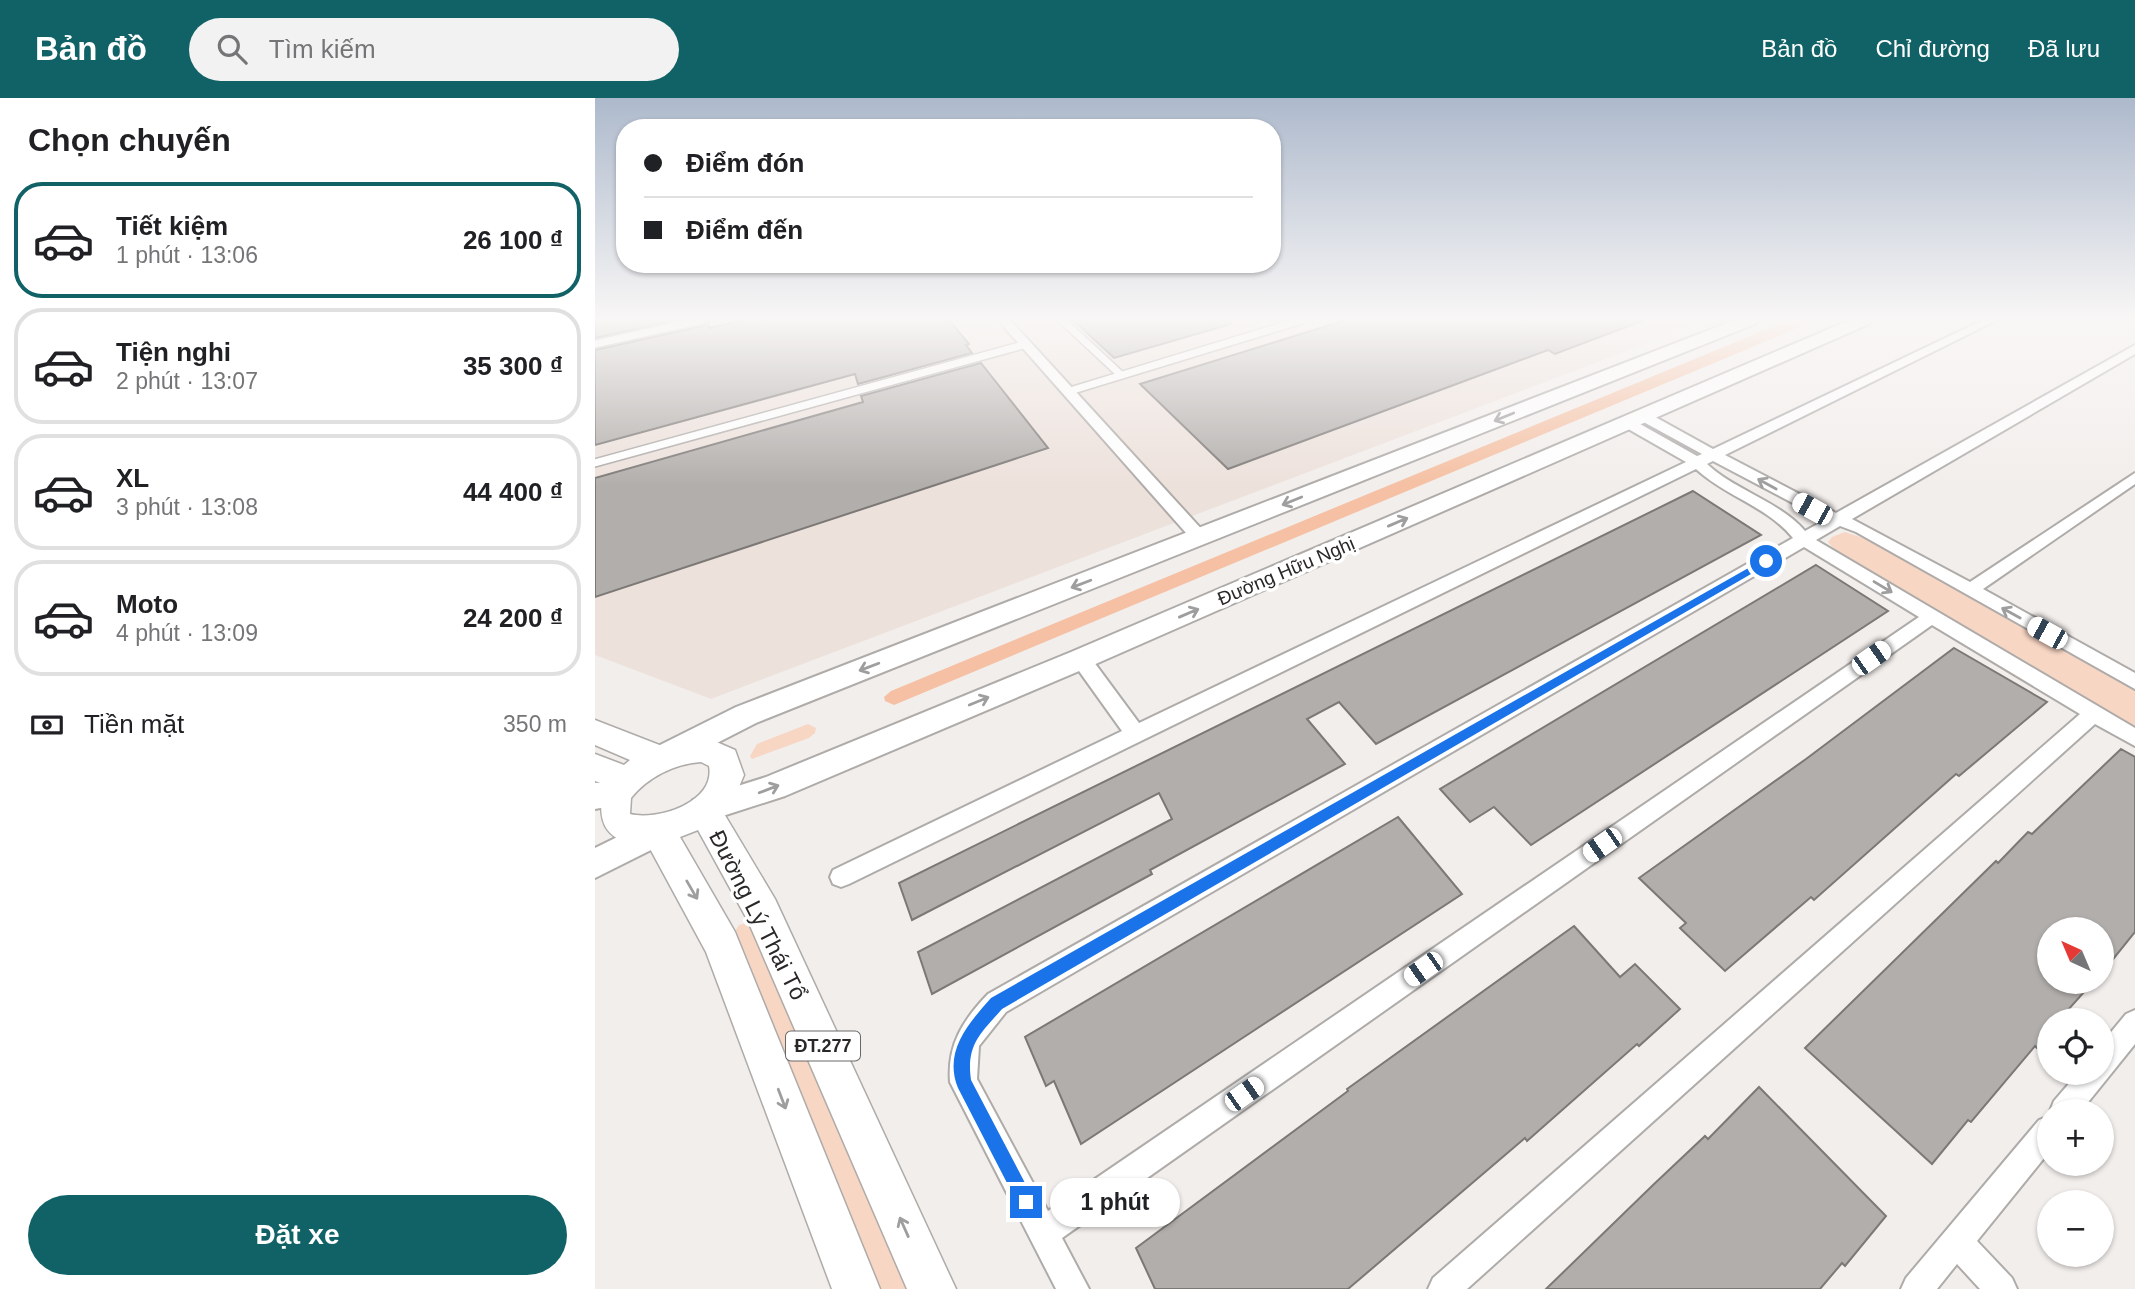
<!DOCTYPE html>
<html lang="vi">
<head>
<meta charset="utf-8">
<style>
  body { margin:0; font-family:Helvetica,sans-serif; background:#f2f2f2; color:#202124; height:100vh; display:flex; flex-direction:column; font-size:26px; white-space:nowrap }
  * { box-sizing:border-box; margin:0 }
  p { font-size:23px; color:#757577 }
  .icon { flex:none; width:38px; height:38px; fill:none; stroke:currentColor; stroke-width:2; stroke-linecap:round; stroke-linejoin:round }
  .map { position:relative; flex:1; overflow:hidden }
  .sheet { display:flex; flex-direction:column; background:#fff; width:595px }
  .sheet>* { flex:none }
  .hud { position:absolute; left:21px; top:21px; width:665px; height:154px; border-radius:28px; box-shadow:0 2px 5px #0004; display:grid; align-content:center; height:154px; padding:0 28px; background:#fff }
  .needle { width:46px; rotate:316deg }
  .tools { position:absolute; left:1442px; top:819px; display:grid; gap:14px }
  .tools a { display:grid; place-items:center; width:77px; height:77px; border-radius:50%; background:#fff; box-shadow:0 2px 5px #0004; font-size:35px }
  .end { position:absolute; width:32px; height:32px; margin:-16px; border:9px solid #1a73e8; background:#fff; box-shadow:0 0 0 4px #fff }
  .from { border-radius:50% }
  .bubble { position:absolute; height:49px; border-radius:24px; background:#fff; box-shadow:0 2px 5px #0004; font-size:23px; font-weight:700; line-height:49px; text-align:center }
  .car { position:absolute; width:21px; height:42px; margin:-21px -10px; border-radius:9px; box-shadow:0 0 5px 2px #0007; background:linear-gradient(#fff 24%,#345 0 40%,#fff 0 76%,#345 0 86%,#fff 0) }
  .hud b { display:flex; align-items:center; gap:24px; height:66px; font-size:26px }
  .hud b+b { border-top:2px solid #e0e0e0 }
  .hud i { width:18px; height:18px; background:#202124 }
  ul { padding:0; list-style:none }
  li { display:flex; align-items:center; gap:21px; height:116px; margin:0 14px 10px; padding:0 14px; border:4px solid #e0e0e0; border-radius:28px }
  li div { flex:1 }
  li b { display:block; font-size:26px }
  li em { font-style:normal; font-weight:700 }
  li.active { border-color:#116266 }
  li>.icon { width:63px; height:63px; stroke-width:1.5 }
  h2 { padding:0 28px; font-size:32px; line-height:84px }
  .pay { display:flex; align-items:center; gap:18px; height:77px; padding:0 28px; font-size:26px }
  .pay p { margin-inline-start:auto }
  .cta { display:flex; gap:14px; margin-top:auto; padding:14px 28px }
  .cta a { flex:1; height:80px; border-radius:42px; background:#116266; color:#fff; font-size:28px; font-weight:700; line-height:80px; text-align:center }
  header { display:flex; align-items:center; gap:42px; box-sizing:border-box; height:98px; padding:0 35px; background:#116266; color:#fff }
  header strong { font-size:33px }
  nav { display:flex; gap:38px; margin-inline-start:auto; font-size:24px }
  .search { width:490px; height:63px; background:#f2f2f2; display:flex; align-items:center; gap:18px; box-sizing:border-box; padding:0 24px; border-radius:38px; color:#757577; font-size:26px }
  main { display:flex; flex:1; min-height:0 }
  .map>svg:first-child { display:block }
</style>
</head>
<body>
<header>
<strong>Bản đồ</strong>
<div class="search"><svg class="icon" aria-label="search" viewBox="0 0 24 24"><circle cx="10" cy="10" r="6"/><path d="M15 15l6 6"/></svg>Tìm kiếm</div>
<nav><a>Bản đồ</a><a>Chỉ đường</a><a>Đã lưu</a></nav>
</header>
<main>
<section class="sheet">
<h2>Chọn chuyến</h2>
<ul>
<li class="active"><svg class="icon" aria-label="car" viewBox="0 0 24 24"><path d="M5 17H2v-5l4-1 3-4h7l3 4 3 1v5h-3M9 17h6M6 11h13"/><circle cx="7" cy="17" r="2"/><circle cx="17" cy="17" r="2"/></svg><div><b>Tiết kiệm</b><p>1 phút · 13:06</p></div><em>26 100 ₫</em></li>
<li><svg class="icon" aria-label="car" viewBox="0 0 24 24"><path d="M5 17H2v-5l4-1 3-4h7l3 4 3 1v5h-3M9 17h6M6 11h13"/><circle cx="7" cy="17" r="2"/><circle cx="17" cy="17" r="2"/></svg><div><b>Tiện nghi</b><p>2 phút · 13:07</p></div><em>35 300 ₫</em></li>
<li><svg class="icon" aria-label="car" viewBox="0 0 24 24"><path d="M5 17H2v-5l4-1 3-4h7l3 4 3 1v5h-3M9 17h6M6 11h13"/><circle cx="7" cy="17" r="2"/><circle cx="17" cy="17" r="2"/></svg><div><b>XL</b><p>3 phút · 13:08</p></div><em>44 400 ₫</em></li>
<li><svg class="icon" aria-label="car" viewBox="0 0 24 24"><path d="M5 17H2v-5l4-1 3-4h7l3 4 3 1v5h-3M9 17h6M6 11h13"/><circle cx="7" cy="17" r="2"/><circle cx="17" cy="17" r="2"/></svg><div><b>Moto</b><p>4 phút · 13:09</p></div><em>24 200 ₫</em></li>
</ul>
<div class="pay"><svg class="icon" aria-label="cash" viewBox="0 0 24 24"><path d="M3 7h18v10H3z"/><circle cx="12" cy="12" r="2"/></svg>Tiền mặt<p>350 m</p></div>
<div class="cta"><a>Đặt xe</a></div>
</section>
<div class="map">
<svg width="1540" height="1191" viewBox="0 0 1540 1191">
  <rect width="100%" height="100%" fill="#f2eeec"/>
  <path fill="#ede1db" d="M 0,222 L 1113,222 L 116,601 L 0,557 Z"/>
  <g fill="#f8d6c4">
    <path d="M 1250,434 L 1274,442 L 1540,592 L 1540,630 L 1238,450 L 1233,444 L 1237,439 Z"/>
    <path d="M 213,626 L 221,630 L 220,635 L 214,640 L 157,661 L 155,658 L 162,646 Z"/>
    <path d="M 154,824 L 160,829 L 311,1191 L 281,1191 L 139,835 L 144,827 Z"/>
  </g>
  <path fill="#f5c0a3" d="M 1194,222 L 1222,222 L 299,607 L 290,603 L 289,599 L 296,593 Z"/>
  <g fill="#b2aeac" stroke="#7b7876" stroke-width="2">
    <path d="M 0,222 L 81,222 L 0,240 Z"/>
    <path d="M 113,222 L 114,230 L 149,222 L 354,222 L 374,246 L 371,247 L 377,255 L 263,286 L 260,276 L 0,347 L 0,252 L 108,228 Z"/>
    <path d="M 478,222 L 635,222 L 636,226 L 519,260 Z"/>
    <path d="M 751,222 L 1047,222 L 1047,223 L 960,256 L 953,252 L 633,371 L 545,286 Z"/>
    <path d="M 386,265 L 453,350 L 0,499 L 0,380 L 268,304 L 266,298 Z"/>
    <path d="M 1098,393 L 1166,437 L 781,646 L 744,604 L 712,621 L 750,666 L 555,772 L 557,776 L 337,896 L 323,854 L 577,721 L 564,695 L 317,822 L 304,785 Z"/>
    <path d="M 1221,467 L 1293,513 L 936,747 L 899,709 L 875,724 L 845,691 Z"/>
    <path d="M 1359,550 L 1452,604 L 1364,678 L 1361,676 L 1219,802 L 1216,799 L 1130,873 L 1085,830 L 1091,825 L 1044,780 L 1211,661 Z"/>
    <path d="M 1526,651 L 1540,659 L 1540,834 L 1507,875 L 1507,831 L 1454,831 L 1454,884 L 1498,884 L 1464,922 L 1454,922 L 1454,934 L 1442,950 L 1440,948 L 1376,1024 L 1373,1022 L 1337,1066 L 1210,950 L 1401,763 L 1403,765 L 1433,734 L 1437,736 Z"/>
    <path d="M 803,719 L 867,796 L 486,1046 L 459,983 L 451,988 L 430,939 Z"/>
    <path d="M 979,828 L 1025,879 L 1040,866 L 1085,911 L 1044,948 L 1042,946 L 932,1043 L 930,1040 L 753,1191 L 560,1191 L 541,1150 L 753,993 L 752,991 Z"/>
    <path d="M 1164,989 L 1291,1118 L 1250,1168 L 1247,1165 L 1225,1191 L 951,1191 L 1057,1088 L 1110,1038 L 1113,1041 Z"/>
  </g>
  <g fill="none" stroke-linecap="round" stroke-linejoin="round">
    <defs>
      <g id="lane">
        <path d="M 467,222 L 526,277"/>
        <path d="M 0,246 L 107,222"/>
        <path d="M 475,293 L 707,222"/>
        <path d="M 0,365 L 432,246"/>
      </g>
      <g id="street">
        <path d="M 403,222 L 415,222 L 611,436 L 613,440 L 611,444 L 599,444 Z"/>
        <path d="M 1388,222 L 1402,222 L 1130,357 L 1241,415 L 1540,247 L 1540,256 L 1257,421 L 1375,484 L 1540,375 L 1540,386 L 1388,491 L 1540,575 L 1540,591 L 1261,434 L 1245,428 L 1221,442 L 1540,630 L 1540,648 L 1500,626 L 872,1191 L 833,1191 L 838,1180 L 1485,616 L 1337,527 L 467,1140 L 494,1191 L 461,1191 L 355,984 C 352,947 368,922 393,896 L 1198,440 C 1173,409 1130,398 1101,371 L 254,786 L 246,789 L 238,786 L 235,779 L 238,772 L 527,633 L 479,566 L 477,561 L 479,556 L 493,556 L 544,625 L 1091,364 L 1028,328 L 1028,322 L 1038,322 L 1102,358 L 1107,356 L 1043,321 L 1043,315 L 1053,315 L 1118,351 ZM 1118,363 L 1230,422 L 1210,433 C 1184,403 1141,393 1112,366 ZM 1209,449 L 1324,519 L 453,1113 L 382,981 L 384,948 L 411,914 Z"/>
        <path d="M 1540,912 L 1540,946 L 1486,1013 L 1455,1013 L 1459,1003 L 1483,975 L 1507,975 L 1507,945 L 1531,916 Z"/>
        <path d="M 1454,1018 L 1454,1054 L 1382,1143 L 1417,1180 L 1422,1191 L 1385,1191 L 1362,1166 L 1342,1191 L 1306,1191 L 1311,1180 L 1444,1022 Z"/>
      </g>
      <g id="secondary">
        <path d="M 1140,222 L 1162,222 L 1160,226 L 161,625 L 81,666 L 70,670 L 59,666 L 55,658 L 59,650 L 141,609 Z"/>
        <path d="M 1255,222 L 1276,222 L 1274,226 L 496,568 L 190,698 L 109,724 L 98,720 L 93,711 L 98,702 L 171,679 L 476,554 Z"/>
        <path d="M 22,683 L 33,687 L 37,696 L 33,705 L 0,711 L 0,685 Z"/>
        <path d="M 63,719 L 74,723 L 79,733 L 74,743 L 0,780 L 0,750 Z"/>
      </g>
      <path id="primary" d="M 0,622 L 67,648 L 110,639 L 140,652 L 149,677 L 138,703 L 128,714 L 180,801 L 361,1191 L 312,1191 L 153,823 L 103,732 L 85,739 L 140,834 L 285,1191 L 237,1191 L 111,854 L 53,747 C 12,745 0,728 9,686 L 0,683 L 0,656 L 29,667 L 35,662 L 0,647 ZM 106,664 L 114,668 C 121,704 63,723 35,716 L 36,700 C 53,679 79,666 106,664 Z"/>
    </defs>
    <use href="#lane" stroke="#aeaba9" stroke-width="10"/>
    <use href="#street" stroke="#aeaba9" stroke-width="4"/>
    <use href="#secondary" stroke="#aeaba9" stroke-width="4"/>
    <use href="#primary" stroke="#aeaba9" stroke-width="3"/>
    <use href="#lane" stroke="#fff" stroke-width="7"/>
    <use href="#street" fill="#fff" fill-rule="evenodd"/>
    <use href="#secondary" fill="#fff" fill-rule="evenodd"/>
    <use href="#primary" fill="#fff" fill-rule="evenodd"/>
  </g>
  <defs><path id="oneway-shaft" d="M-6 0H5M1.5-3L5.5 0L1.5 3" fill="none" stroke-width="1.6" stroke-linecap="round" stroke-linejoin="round" transform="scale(1.75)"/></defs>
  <g stroke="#9f9e9e">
    <use href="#oneway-shaft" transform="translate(909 319) rotate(158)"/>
    <use href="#oneway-shaft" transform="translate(1172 386) rotate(-151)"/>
    <use href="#oneway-shaft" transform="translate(697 403) rotate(158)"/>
    <use href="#oneway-shaft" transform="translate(803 424) rotate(-23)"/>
    <use href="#oneway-shaft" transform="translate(486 486) rotate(159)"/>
    <use href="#oneway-shaft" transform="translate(1288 489) rotate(31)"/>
    <use href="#oneway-shaft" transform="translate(594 515) rotate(-23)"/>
    <use href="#oneway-shaft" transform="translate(1416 515) rotate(-151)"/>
    <use href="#oneway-shaft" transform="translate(274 569) rotate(159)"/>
    <use href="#oneway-shaft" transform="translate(384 603) rotate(-22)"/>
    <use href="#oneway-shaft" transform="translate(174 691) rotate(-21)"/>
    <use href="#oneway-shaft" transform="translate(97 792) rotate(60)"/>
    <use href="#oneway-shaft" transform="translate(187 1001) rotate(69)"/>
    <use href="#oneway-shaft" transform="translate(309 1129) rotate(-114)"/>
  </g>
  <linearGradient id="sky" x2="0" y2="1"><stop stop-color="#adb9cc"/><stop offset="0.57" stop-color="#f9f7f6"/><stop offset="1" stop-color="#f9f7f6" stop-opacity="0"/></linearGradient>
  <rect width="1540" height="388" fill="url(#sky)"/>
  <path fill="#1a73e8" d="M 1171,460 L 1175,461 L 1175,465 L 407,911 C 385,936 371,947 376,982 L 440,1104 L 437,1110 L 431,1112 L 425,1110 L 363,990 C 348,953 374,925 396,900 Z"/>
  <g text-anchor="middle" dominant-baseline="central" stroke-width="7" stroke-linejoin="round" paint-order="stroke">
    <rect fill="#fff" stroke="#696868" stroke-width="2" x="191" y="933.5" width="74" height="29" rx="5"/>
    <g font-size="18" font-weight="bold" fill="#292827">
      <text x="228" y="948">ĐT.277</text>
    </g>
    <g font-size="19" fill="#292827" stroke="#fff">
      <text transform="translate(691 473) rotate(-23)">Đường Hữu Nghị</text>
    </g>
    <g font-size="23" fill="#292827" stroke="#fff">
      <text transform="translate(163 817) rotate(63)">Đường Lý Thái Tổ</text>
    </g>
  </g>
</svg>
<div class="tools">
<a><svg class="needle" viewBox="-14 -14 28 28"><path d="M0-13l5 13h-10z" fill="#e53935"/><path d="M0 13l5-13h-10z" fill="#757577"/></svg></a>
<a><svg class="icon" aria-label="locate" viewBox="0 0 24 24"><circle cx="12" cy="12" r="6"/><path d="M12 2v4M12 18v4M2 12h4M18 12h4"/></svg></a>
<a>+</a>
<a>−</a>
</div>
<i class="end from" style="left:1171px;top:463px"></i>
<i class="end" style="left:431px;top:1104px"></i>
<div class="bubble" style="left:455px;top:1080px;width:130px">1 phút</div>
<i class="car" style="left:1217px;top:411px;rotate:299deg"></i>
<i class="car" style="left:1452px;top:535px;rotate:299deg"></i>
<i class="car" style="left:1276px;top:560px;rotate:55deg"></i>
<i class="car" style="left:1007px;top:747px;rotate:235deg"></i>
<i class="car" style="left:828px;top:871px;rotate:235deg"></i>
<i class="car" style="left:649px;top:996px;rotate:55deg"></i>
<div class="hud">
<b><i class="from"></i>Điểm đón</b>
<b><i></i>Điểm đến</b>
</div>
</div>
</main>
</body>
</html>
